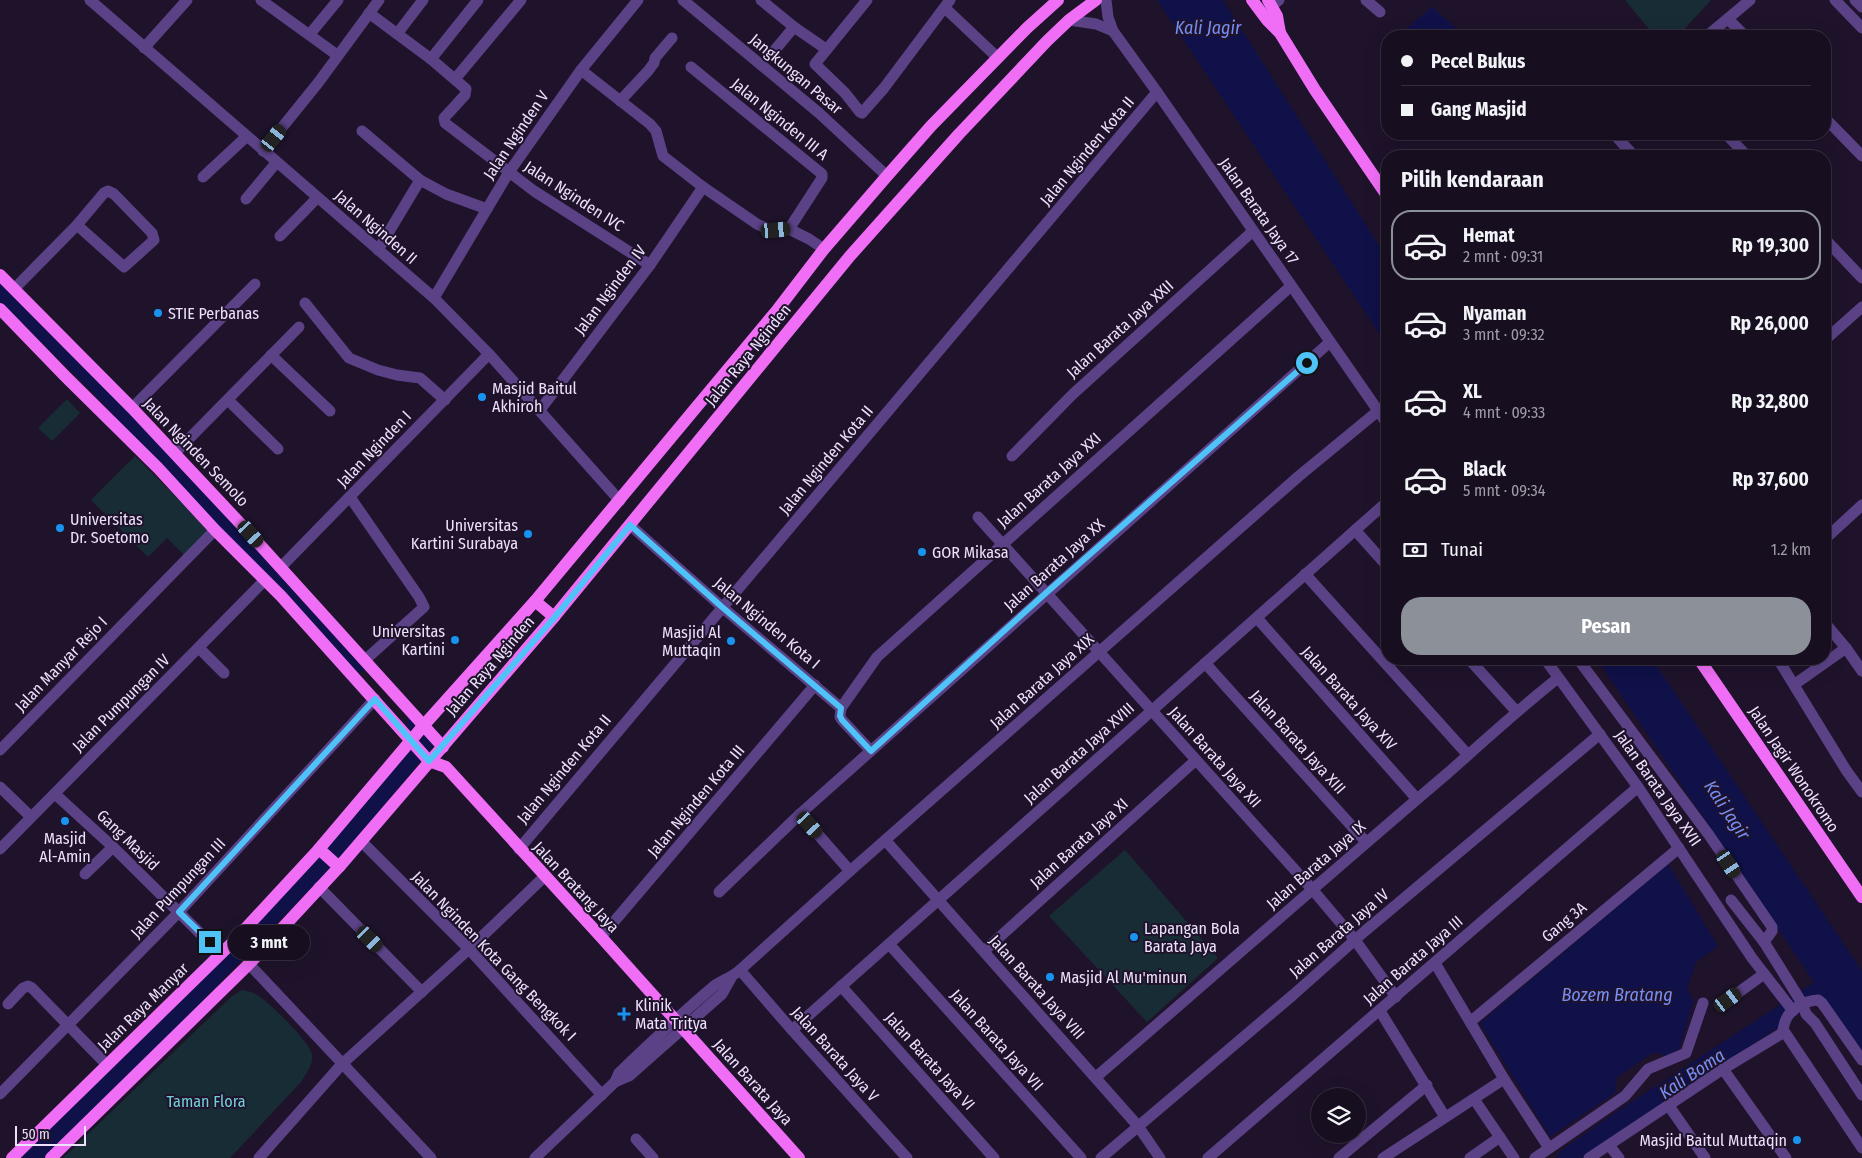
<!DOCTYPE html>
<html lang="id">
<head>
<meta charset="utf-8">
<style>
  body { margin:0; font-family:"Fira Sans Condensed",sans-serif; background:#241c2d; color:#f1f3f6; height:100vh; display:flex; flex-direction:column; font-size:19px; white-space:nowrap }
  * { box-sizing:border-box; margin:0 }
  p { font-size:16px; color:#9e9ca5 }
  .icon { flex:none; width:28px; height:28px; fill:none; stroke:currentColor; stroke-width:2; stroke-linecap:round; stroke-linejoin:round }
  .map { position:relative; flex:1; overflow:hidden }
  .side { position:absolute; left:1381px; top:150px; width:450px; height:515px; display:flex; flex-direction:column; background:#170e20; border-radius:20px; box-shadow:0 5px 20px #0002,0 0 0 1px #362e3e }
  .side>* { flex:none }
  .banner { position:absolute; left:1381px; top:30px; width:450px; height:110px; border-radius:20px; box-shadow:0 5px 20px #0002,0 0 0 1px #362e3e; display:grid; align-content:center; height:110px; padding:0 20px; background:#170e20 }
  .buttons { position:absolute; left:1311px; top:1088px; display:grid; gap:10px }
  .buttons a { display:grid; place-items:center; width:55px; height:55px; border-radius:50%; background:#170e20; box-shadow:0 5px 20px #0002,0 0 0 1px #362e3e; font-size:25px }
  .scale { position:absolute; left:15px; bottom:12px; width:71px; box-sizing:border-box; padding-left:5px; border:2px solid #ede0fd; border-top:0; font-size:14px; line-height:18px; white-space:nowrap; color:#ede0fd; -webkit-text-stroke:4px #1f132b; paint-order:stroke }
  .end { position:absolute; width:22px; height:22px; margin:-11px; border:6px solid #4fc3f7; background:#111; box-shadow:0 0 0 2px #111 }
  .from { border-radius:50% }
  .bubble { position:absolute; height:35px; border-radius:18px; background:#170e20; box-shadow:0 5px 20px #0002,0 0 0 1px #362e3e; font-size:16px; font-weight:700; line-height:35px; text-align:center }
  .car { position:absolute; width:15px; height:30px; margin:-15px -8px; border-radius:6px; box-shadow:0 0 4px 1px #0007; background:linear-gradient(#222 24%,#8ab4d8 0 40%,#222 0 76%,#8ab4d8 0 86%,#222 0) }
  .banner b { display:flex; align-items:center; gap:18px; height:48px; font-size:19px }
  .banner b+b { border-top:1px solid #362e3e }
  .banner i { width:12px; height:12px; background:#f1f3f6 }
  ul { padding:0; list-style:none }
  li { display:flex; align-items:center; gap:15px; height:70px; margin:0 10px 8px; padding:0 10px; border:2px solid transparent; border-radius:20px }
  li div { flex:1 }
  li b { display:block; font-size:19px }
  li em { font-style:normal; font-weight:700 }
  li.active { border-color:#8c9099 }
  li>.icon { width:45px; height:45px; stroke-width:1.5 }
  h2 { padding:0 20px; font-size:22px; line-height:60px }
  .pay { display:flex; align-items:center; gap:12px; height:55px; padding:0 20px; font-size:19px }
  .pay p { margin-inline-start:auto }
  .button { display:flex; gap:10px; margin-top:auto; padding:10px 20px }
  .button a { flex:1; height:58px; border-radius:20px; background:#8c9099; color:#fff; font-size:20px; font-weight:700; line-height:58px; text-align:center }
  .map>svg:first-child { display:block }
</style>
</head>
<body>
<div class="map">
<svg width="1862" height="1158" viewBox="0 0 1862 1158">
  <rect width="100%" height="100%" fill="#1f132b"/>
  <g fill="#172c35">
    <path d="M 1625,0 L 1711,0 L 1678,36 L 1655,36 Z"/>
    <path d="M 67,399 L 80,413 L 52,441 L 38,428 Z"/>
    <path d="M 135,456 L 210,531 L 185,556 L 167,538 L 148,557 L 91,500 Z"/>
    <path d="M 1125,850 L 1218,958 L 1147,1022 L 1049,916 Z"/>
    <path d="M 242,990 C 247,991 253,992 257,995 C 268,1001 310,1042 312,1054 C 314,1063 306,1074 301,1082 L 230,1158 L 63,1158 L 232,996 Z"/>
  </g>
  <g fill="#0f1148">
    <path d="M 1157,0 L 1223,0 L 1387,258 L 1387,345 Z"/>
    <path d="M 1432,7 L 1456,28 L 1447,36 L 1412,36 L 1405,30 Z"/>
    <path d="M 1597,659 L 1652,659 L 1862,971 L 1862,1054 Z"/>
    <path d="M 1668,864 L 1718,946 L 1696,962 L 1687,989 L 1694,1001 L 1678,1052 L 1672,1058 L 1654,1052 L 1616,1078 L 1615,1093 L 1550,1137 L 1480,1023 Z"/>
  </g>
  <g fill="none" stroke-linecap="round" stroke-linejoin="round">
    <g stroke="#0f1148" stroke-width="18">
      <path d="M 0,289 L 97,384 L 234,532 L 359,663"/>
      <path d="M 32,1158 L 130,1063 L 334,851 L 429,737 L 415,722"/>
      <path d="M 1566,1158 L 1616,1123 L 1819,990"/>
    </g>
    <g stroke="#5b4287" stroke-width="11">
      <path d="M 90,0 L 434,298 L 489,354 L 620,501"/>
      <path d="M 261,0 L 337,55"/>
      <path d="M 683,0 L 819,113 L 887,176"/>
      <path d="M 761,0 L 794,27 L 826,49"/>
      <path d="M 867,0 L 815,64 L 845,93 L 860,112 L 862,113 L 884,88 L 950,0"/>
      <path d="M 1106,0 L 1108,17 L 1113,31 L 1157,92 L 1388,425"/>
      <path d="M 1366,0 L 1380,12"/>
      <path d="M 1835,0 L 1862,28"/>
      <path d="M 1855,0 L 1862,7"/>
      <path d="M 1271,6 L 1279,0"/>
      <path d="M 945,8 L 998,58"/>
      <path d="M 369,13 L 431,59 L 466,89 L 465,95 L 444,118 L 445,123 L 534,191 L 650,265"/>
      <path d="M 1728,19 L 1745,36"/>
      <path d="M 1069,20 L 1096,24 L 1113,31"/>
      <path d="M 310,34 L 338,0"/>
      <path d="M 397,34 L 423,0"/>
      <path d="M 1707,36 L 1750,0"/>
      <path d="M 144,48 L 187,0"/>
      <path d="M 774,51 L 794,27"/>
      <path d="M 431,59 L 478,0"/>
      <path d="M 691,67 L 822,174 L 822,178 L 789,229"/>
      <path d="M 581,70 L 650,124 L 656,131 L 663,156 L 703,187 L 757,224 L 768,229 L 789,229 L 809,239 L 824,249"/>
      <path d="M 455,79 L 521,0"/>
      <path d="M 620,101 L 648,71 L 654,63 L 655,58 L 672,38"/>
      <path d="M 1825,118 L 1862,156"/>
      <path d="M 362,131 L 420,180 L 446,194 L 487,209"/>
      <path d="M 1614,134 L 1634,156"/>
      <path d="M 1726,134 L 1747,156"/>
      <path d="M 263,151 L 318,83 L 379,0"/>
      <path d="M 203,177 L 246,137"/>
      <path d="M 246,199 L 276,163"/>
      <path d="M 280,236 L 317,198"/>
      <path d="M 1825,239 L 1862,278"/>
      <path d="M 378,250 L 420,180"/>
      <path d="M 14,289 L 77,225 L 104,193 L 108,191 L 114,194 L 152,233 L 154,240 L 124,267 L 77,225"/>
      <path d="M 434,298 L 509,172 L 581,70 L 638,0"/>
      <path d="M 305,303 L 349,358 L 378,370 L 397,375 L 420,378 L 445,400"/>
      <path d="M 1825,340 L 1862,307"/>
      <path d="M 271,355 L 330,411"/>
      <path d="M 228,400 L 278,449"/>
      <path d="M 132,408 L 255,284"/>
      <path d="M 540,410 L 650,265 L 703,187"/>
      <path d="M 175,453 L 299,327"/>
      <path d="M 1012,456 L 1073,394 L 1253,231"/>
      <path d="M 350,497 L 419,597 L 424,607 L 365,660"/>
      <path d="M 978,517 L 1312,889 L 1355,940 L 1396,997"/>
      <path d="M 630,525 L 722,607 L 841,708 L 840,717 L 842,720 L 871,751"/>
      <path d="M 1355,530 L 1388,567"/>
      <path d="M 1825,539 L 1862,505"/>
      <path d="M 281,567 L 489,354"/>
      <path d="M 1305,574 L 1468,755"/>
      <path d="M 1257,618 L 1417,799"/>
      <path d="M 1825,623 L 1846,648 L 1862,671"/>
      <path d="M 199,648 L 224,673"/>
      <path d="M 1469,659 L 1516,711"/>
      <path d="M 1545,659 L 1638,787 L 1752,958 L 1793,1011"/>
      <path d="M 1578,659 L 1709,835 L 1772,927 L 1772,931 L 1764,942"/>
      <path d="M 1778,659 L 1846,770 L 1862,792"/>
      <path d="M 1205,663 L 1366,842"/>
      <path d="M 1795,684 L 1846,648"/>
      <path d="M 841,708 L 877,657 L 1291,286"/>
      <path d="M 0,750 L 215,530"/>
      <path d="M 0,787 L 31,817"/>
      <path d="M 55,794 L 113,847 L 221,954"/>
      <path d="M 800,814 L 850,871"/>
      <path d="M 361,841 L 469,949 L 602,1095"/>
      <path d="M 886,841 L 1138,1126 L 1160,1158"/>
      <path d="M 0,849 L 265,580"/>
      <path d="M 519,849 L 1157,92"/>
      <path d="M 85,874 L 113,847"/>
      <path d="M 319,887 L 422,992"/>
      <path d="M 719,892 L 800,814 L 1330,342"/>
      <path d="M 1731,900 L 1764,942 L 1802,1003 L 1806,1014 L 1815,1023 L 1862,1095"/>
      <path d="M 601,937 L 815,685"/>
      <path d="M 889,944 L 1081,1158"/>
      <path d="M 984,951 L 1196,760"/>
      <path d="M 1435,963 L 1504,1079 L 1549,1148"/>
      <path d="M 249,964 L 431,1158"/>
      <path d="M 740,970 L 792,1030 L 907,1158"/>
      <path d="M 841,986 L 994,1158"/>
      <path d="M 1728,1000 L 1764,974"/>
      <path d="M 8,1004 L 23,988 L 28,986 L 32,988 L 107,1065"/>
      <path d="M 1380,1011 L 1445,1117"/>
      <path d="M 1470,1022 L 1679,848"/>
      <path d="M 792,1030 L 1388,501"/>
      <path d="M 1784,1031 L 1862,1148"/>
      <path d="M 1723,1069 L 1786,1158"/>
      <path d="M 1096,1077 C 1214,976 1330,873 1449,772 C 1485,740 1520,708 1558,678"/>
      <path d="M 615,1082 L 629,1076 L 722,994 L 731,978"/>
      <path d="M 0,1094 L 179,912 L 375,699"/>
      <path d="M 1474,1099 L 1514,1158"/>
      <path d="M 1669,1106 L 1705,1158"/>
      <path d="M 636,1139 L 653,1158"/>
      <path d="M 1609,1145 L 1619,1158"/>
      <path d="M 259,1158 L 342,1064 L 469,949 L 545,876"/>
      <path d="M 535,1158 L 615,1082 L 619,1073 C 650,1043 681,1014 714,986 C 722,980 731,978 740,970 L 850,871 L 1299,476 L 1378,411"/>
      <path d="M 1101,1158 L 1293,995 L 1365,931 L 1600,734"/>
      <path d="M 1208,1158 L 1638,787"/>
      <path d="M 1339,1158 L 1427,1085"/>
      <path d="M 1383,1158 L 1504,1079"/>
      <path d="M 1470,1158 L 1500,1137"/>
      <path d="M 1535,1158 L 1625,1096 L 1648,1069 L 1686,1053 L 1703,1003"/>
      <path d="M 1589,1158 L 1723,1069 L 1781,1034 C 1784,1030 1783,1027 1785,1022 C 1789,1009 1804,1001 1818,1000 L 1822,1003 L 1862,1060"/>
    </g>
    <g stroke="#f06ef6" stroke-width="12">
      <path d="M 1252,0 L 1267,20 L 1280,33 L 1315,90 L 1388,197"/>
      <path d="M 1268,0 L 1277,16 L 1280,33"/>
      <path d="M 0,275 L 132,408 L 251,535 L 443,747"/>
      <path d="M 0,309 L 65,376 L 158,468 L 215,530 L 281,596 L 429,761 L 446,767 L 601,937 L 799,1158"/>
      <path d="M 535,601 L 554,617"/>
      <path d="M 1699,659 L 1862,897"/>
      <path d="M 319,849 L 339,867"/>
      <path d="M 12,1158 L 232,943 L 319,849 L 424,725 L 535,601 L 778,309 L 824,249 L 887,176 L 931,126 L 1027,28 L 1058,0"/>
      <path d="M 51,1158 L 249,964 L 339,867 L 554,617 L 850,256 L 959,134 L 1047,41 L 1069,20 L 1096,0"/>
    </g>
  </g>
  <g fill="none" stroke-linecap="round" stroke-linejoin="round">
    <path stroke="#4fc3f7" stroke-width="6" d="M 210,942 L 179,912 L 375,699 L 429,761 L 554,618 L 630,525 L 722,607 L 841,708 L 840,716 L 842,720 L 871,751 L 1047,592 L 1307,363"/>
  </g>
  <g fill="#1993f0" stroke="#1f132b" stroke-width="2">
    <circle cx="158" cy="313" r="5"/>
    <circle cx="482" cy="397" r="5"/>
    <circle cx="60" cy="528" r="5"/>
    <circle cx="528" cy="534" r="5"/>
    <circle cx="922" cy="552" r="5"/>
    <circle cx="455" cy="640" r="5"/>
    <circle cx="731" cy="641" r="5"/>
    <circle cx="65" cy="821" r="5"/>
    <circle cx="1134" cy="937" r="5"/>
    <circle cx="1050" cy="977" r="5"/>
    <path d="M621.5 1006.5h5v5h5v5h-5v5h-5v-5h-5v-5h5z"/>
    <circle cx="1797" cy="1140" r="5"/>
  </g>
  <g text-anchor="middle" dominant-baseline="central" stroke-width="4" stroke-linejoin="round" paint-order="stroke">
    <g font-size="16" fill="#ede0fd" stroke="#1f132b">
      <text transform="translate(796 74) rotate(40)">Jangkungan Pasar</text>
      <text transform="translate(780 119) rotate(39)">Jalan Nginden III A</text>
      <text transform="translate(516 135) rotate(-56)">Jalan Nginden V</text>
      <text transform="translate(1087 151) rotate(-50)">Jalan Nginden Kota II</text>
      <text transform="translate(574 196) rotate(33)">Jalan Nginden IVC</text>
      <text transform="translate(1259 211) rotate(55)">Jalan Barata Jaya 17</text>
      <text transform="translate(376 227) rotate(41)">Jalan Nginden II</text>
      <text transform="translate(610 290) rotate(-53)">Jalan Nginden IV</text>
      <text transform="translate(1120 329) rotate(-42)">Jalan Barata Jaya XXII</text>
      <text transform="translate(748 355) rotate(-51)">Jalan Raya Nginden</text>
      <text transform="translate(374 449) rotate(-46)">Jalan Nginden I</text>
      <text transform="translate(196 452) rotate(46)">Jalan Nginden Semolo</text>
      <text transform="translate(826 460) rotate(-50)">Jalan Nginden Kota II</text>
      <text transform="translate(1049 480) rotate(-42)">Jalan Barata Jaya XXI</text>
      <text transform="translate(1054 565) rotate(-42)">Jalan Barata Jaya XX</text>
      <text transform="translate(767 623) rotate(40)">Jalan Nginden Kota I</text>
      <text transform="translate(61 664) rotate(-46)">Jalan Manyar Rejo I</text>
      <text transform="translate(490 666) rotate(-49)">Jalan Raya Nginden</text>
      <text transform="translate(1042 681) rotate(-42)">Jalan Barata Jaya XIX</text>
      <text transform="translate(1349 698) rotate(48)">Jalan Barata Jaya XIV</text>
      <text transform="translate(121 703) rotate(-45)">Jalan Pumpungan IV</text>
      <text transform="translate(1298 742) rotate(48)">Jalan Barata Jaya XIII</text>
      <text transform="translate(1079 753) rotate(-42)">Jalan Barata Jaya XVIII</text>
      <text transform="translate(1215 757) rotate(48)">Jalan Barata Jaya XII</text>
      <text transform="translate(564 769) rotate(-50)">Jalan Nginden Kota II</text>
      <text transform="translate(1794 769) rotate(56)">Jalan Jagir Wonokromo</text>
      <text transform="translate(1658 788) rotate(55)">Jalan Barata Jaya XVII</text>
      <text transform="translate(696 801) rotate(-50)">Jalan Nginden Kota III</text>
      <text transform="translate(128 840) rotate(44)">Gang Masjid</text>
      <text transform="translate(1079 843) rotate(-42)">Jalan Barata Jaya XI</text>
      <text transform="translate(1316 865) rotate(-41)">Jalan Barata Jaya IX</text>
      <text transform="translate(576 887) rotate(47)">Jalan Bratang Jaya</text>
      <text transform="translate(178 888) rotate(-47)">Jalan Pumpungan III</text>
      <text transform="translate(1564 922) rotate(-40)">Gang 3A</text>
      <text transform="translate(1339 933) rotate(-41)">Jalan Barata Jaya IV</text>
      <text transform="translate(494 956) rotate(46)">Jalan Nginden Kota Gang Bengkok I</text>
      <text transform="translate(1413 960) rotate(-41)">Jalan Barata Jaya III</text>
      <text transform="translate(1037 987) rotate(48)">Jalan Barata Jaya VIII</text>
      <text transform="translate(143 1007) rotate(-44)">Jalan Raya Manyar</text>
      <text transform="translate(997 1040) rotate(48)">Jalan Barata Jaya VII</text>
      <text transform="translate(835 1054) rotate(48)">Jalan Barata Jaya V</text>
      <text transform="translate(930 1061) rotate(48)">Jalan Barata Jaya VI</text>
      <text transform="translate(753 1082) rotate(48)">Jalan Barata Jaya</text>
    </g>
    <g font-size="16" fill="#ede0fd" stroke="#1f132b" text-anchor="start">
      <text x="168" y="313">STIE Perbanas</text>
      <text x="492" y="388">Masjid Baitul<tspan x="492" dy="18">Akhiroh</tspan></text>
      <text x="70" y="519">Universitas<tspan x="70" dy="18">Dr. Soetomo</tspan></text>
      <text x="518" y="525" text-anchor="end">Universitas<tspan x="518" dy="18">Kartini Surabaya</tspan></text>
      <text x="932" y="552">GOR Mikasa</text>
      <text x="445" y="631" text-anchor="end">Universitas<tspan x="445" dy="18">Kartini</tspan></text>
      <text x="721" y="632" text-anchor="end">Masjid Al<tspan x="721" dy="18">Muttaqin</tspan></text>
      <text x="65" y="838" text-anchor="middle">Masjid<tspan x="65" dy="18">Al-Amin</tspan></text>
      <text x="1144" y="928">Lapangan Bola<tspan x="1144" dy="18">Barata Jaya</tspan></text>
      <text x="1060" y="977">Masjid Al Mu'minun</text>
      <text x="635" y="1005">Klinik<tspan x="635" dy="18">Mata Tritya</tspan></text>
      <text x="1787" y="1140" text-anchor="end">Masjid Baitul Muttaqin</text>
    </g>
    <g font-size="16" fill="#6fd1da" stroke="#1f132b">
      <text x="206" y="1101">Taman Flora</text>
    </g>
    <g font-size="18" font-style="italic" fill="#758ff6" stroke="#1f132b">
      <text x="1208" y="28">Kali Jagir</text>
      <text transform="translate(1727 810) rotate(56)">Kali Jagir</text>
      <text x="1617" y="995">Bozem Bratang</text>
      <text transform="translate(1692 1074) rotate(-34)">Kali Boma</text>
    </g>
  </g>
</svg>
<div class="buttons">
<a><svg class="icon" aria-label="layers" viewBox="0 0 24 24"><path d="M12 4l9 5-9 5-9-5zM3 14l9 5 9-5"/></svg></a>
</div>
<div class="scale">50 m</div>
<i class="end from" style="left:1307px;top:363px"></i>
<i class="end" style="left:210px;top:942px"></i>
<div class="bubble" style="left:228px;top:925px;width:82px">3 mnt</div>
<i class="car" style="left:274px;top:138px;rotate:39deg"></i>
<i class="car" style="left:776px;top:230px;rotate:85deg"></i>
<i class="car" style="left:251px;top:534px;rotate:138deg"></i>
<i class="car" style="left:810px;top:825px;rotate:138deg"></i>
<i class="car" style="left:1729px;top:864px;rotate:146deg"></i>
<i class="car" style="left:370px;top:939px;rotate:135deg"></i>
<i class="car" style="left:1728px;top:1000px;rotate:54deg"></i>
<div class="banner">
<b><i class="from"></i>Pecel Bukus</b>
<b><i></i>Gang Masjid</b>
</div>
<section class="side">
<h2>Pilih kendaraan</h2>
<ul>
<li class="active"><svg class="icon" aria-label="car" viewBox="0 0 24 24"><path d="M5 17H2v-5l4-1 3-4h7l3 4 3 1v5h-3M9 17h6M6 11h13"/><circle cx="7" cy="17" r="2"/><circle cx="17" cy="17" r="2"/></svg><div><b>Hemat</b><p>2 mnt · 09:31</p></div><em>Rp 19,300</em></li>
<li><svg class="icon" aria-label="car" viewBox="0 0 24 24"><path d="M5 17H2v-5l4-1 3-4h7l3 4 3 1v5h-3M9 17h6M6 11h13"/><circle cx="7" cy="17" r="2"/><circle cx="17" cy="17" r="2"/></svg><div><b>Nyaman</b><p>3 mnt · 09:32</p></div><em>Rp 26,000</em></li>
<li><svg class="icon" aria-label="car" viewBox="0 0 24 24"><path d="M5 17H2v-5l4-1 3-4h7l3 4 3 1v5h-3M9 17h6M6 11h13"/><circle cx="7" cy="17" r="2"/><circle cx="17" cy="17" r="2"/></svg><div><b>XL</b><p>4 mnt · 09:33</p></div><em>Rp 32,800</em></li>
<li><svg class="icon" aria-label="car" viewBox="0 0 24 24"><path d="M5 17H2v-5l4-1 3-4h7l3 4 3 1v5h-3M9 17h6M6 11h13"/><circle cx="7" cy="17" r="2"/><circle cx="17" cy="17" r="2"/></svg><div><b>Black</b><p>5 mnt · 09:34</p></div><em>Rp 37,600</em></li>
</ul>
<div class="pay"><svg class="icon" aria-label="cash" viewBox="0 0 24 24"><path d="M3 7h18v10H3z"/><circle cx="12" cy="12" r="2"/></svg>Tunai<p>1.2 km</p></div>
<div class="button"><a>Pesan</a></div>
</section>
</div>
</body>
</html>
